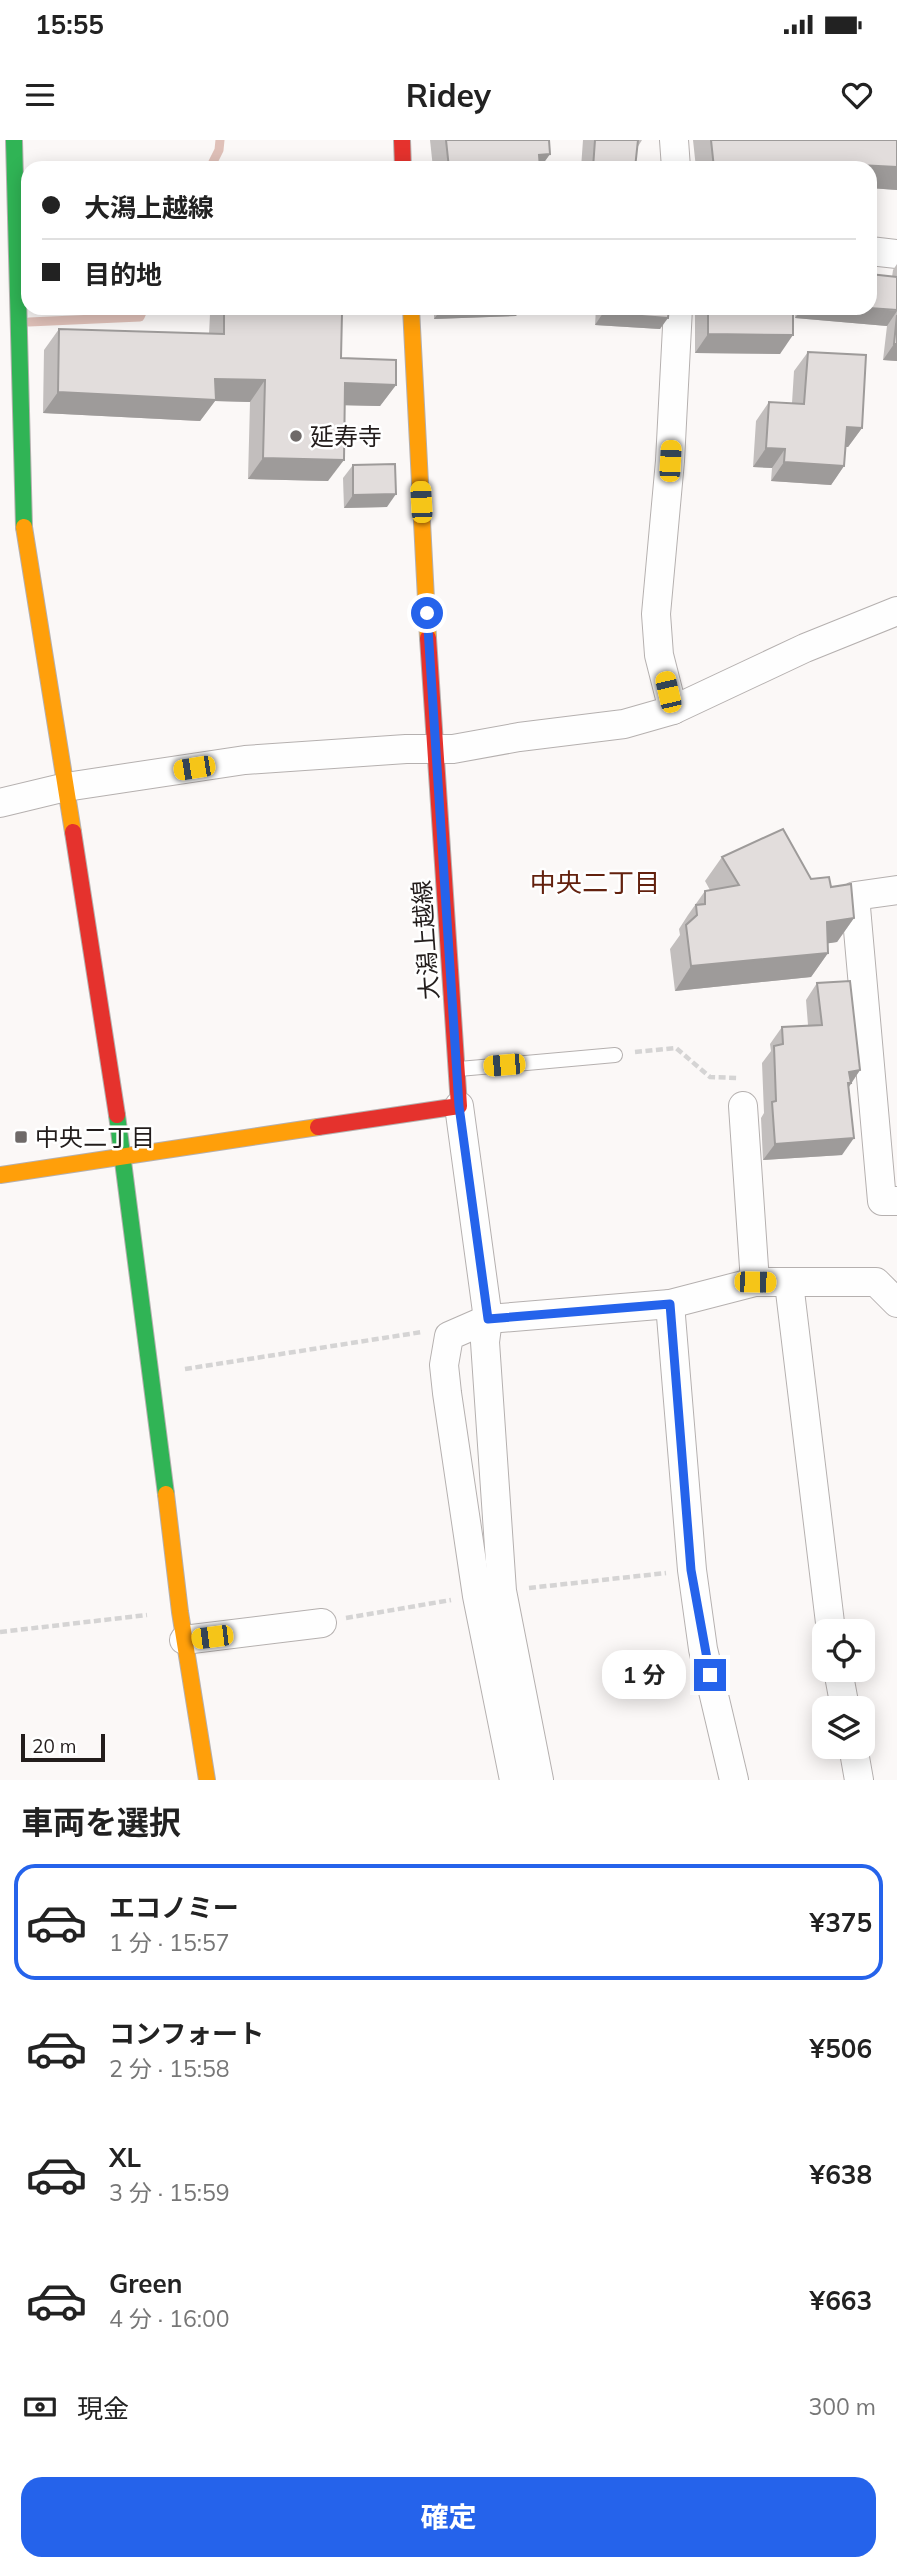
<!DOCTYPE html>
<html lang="ja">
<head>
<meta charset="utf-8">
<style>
  body { margin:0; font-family:Mulish,"Noto Sans JP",sans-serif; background:#f6f6f6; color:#222; height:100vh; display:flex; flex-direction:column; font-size:26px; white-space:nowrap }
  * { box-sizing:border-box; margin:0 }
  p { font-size:23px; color:#767676 }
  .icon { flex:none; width:38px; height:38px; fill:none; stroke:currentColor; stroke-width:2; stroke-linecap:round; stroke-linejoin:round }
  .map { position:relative; height:1640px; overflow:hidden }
  .sheet { display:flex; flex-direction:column; background:#fff; flex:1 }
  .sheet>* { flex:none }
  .top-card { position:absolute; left:21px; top:21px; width:856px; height:154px; border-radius:21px; box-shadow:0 4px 18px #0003; display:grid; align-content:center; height:154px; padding:0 21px; background:#fff }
  .buttons { position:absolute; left:812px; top:1479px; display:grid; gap:14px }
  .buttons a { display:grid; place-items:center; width:63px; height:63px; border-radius:14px; background:#fff; box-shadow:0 4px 18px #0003; font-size:35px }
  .scale { position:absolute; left:21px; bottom:18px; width:84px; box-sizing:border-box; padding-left:7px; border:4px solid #231d1c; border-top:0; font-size:19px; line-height:24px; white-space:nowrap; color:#231d1c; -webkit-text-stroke:5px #fff; paint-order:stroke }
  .end { position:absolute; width:32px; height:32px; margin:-16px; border:9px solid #2563eb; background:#fff; box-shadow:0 0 0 4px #fff }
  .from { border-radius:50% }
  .bubble { position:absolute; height:49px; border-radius:21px; background:#fff; box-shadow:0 4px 18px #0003; font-size:23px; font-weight:700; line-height:49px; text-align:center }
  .car { position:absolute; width:21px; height:42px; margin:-21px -10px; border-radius:9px; box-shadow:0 0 5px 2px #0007; background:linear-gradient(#f5c518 24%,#345 0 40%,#f5c518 0 76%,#345 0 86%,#f5c518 0) }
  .top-card b { display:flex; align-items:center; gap:24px; height:66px; font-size:26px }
  .top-card b+b { border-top:2px solid #e0e0e0 }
  .top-card i { width:18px; height:18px; background:#222 }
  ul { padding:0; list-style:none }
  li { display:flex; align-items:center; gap:21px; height:116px; margin:0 14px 10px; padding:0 7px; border:4px solid transparent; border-radius:21px }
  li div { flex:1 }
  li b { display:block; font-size:26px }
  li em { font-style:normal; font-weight:700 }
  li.selected { border-color:#2563eb }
  li>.icon { width:63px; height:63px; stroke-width:1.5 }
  h2 { padding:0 21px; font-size:32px; line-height:84px }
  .pay { display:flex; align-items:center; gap:18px; height:77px; padding:0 21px; font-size:26px }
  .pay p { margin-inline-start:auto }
  .button { display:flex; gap:14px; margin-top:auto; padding:14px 21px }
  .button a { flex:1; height:80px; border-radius:21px; background:#2563eb; color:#fff; font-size:28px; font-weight:700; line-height:80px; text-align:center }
  .status { display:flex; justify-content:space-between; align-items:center; height:49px; padding:0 35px; background:#fff; direction:ltr }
  .status svg { height:19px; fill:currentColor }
  header { display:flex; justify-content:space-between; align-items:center; height:91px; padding:0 21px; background:#fff; font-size:32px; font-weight:700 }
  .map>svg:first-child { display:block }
</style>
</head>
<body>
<div class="status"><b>15:55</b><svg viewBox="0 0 49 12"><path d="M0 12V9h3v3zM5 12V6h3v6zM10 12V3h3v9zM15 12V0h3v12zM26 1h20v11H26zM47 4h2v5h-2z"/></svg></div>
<header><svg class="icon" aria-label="menu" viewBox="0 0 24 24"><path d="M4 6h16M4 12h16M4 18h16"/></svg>Ridey<svg class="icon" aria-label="heart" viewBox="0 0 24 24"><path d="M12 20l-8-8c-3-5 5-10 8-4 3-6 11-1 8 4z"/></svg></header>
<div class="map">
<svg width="897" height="1640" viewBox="0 0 897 1640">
  <rect width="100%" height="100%" fill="#fbf8f7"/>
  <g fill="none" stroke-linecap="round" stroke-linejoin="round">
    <g stroke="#e0c1b9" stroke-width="9">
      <path d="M 210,28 L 219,10 L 220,0"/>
      <path d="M 29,182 L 140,177 L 144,168"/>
    </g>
    <defs>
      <path id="lane" d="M 459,929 L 615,915"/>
      <g id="street">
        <path d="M 674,0 L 676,28"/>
        <path d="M 870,111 L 897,114"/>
        <path d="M 673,570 L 659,515 L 656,474 L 670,321 L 678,168"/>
        <path d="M 0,663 L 66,647 L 245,620 L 406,609 L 453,609 L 519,597 L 624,584 L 673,570 L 805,508 L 897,471"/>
        <path d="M 897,750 L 855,756 L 882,1061 L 897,1061"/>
        <path d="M 459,966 L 488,1179 L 485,1202 L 502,1451 L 539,1640"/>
        <path d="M 743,966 L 755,1142"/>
        <path d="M 789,1143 L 831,1491"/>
        <path d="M 670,1164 L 692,1430 L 703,1509 L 734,1640"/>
        <path d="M 184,1500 L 322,1483"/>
        <path d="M 838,1530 L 845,1568"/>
        <path d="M 853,1606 L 859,1640"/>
        <path d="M 514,1640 L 477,1456 L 447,1253 L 444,1225 L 449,1196 L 488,1179 L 670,1164 L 755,1142 L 876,1142 L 897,1163"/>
      </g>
      <g id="fast">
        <path d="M 14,0 L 24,387"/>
        <path d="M 117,975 L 166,1354"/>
      </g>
      <g id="slow">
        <path d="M 411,168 L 428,498"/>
        <path d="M 24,387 L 73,692"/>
        <path d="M 0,1035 L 318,987"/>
        <path d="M 166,1354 L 180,1472 L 207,1640"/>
      </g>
      <g id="jam">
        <path d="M 402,0 L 403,28"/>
        <path d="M 73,692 L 117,975"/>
        <path d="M 318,987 L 459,966 L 428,498"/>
      </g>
    </defs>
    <use href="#lane" stroke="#b5b0af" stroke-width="16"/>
    <use href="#street" stroke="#b5b0af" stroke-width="30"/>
    <use href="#fast" stroke="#b5b0af" stroke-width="18"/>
    <use href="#slow" stroke="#b5b0af" stroke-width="18"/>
    <use href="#jam" stroke="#b5b0af" stroke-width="18"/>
    <g stroke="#d5d4d4" stroke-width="4.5" stroke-dasharray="7 3.5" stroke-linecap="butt">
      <path d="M 635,912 L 676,908 L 710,937 L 738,938"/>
      <path d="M 185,1229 L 422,1192"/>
      <path d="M 529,1448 L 666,1433"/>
      <path d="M 346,1478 L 451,1460"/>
      <path d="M 0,1492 L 147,1475"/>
    </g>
    <use href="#lane" stroke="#fefefe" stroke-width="14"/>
    <use href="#street" stroke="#fefefe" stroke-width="28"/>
    <use href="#fast" stroke="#30b455" stroke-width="16"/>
    <use href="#slow" stroke="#ff9f0a" stroke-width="16"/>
    <use href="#jam" stroke="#e5322d" stroke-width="16"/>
  </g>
  <g fill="#c2bebd">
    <path d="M 430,0 L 549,0 L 550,14 L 540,28 L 433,28 Z"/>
    <path d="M 583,0 L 642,0 L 637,8 L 635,28 L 581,28 Z"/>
    <path d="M 693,0 L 897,0 L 897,50 L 870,48 L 870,28 L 696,28 Z"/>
    <path d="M 897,124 L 897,221 L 883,220 L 887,186 L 795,178 L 796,168 L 870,168 L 892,137 L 893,130 Z"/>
    <path d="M 214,168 L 283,168 L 282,171 L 341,218 L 396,245 L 380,266 L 345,265 L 328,341 L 248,339 L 250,262 L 215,261 L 200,281 L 43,273 L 44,210 L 59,189 L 209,194 L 210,174 Z"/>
    <path d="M 434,168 L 521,168 L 516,176 L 434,179 Z"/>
    <path d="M 596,168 L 669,168 L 660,189 L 595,185 Z"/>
    <path d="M 695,168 L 793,168 L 780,214 L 695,213 Z"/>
    <path d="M 808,212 L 862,288 L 848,307 L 845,307 L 844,326 L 831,345 L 771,341 L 772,328 L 753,327 L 756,281 L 769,262 L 792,263 L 794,231 Z"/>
    <path d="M 353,325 L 387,367 L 344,368 L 343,338 Z"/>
    <path d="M 722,717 L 811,739 L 831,747 L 854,778 L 837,802 L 828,803 L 828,813 L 811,837 L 675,851 L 670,809 L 680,795 L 679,789 L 688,775 L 705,751 L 710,750 L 705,741 Z"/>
    <path d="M 817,843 L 860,930 L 849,947 L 842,1015 L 763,1020 L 761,978 L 764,973 L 762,923 L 771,911 L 770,904 L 782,887 L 808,885 L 806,860 Z"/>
  </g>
  <g fill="#9e9b9a">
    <path d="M 550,14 L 540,28 L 539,15 Z"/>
    <path d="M 841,24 L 897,27 L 897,50 L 870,48 L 870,28 L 838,28 Z"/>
    <path d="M 442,168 L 521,168 L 516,176 L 434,179 Z"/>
    <path d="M 803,168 L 869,168 L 897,171 L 887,186 L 795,178 Z"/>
    <path d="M 603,173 L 668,178 L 660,189 L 595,185 Z"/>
    <path d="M 708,194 L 793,195 L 780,214 L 695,213 Z"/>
    <path d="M 894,204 L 897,204 L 897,221 L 883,220 Z"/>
    <path d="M 215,239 L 265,240 L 250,262 L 215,261 L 200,281 L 43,273 L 58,252 Z"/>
    <path d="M 345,243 L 396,245 L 380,266 L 330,265 Z"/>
    <path d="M 847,287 L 862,288 L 848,307 L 833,306 Z"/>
    <path d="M 766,308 L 785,309 L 772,328 L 753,327 Z"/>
    <path d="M 263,318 L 344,320 L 328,341 L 248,339 Z"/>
    <path d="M 784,322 L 844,326 L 831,345 L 771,341 Z"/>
    <path d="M 396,354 L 387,367 L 344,368 L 353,355 Z"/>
    <path d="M 854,778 L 837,802 L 811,806 L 827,782 Z"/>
    <path d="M 828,813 L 811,837 L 675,851 L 691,826 Z"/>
    <path d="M 860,930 L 840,960 L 849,932 Z"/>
    <path d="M 854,998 L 842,1015 L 763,1020 L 775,1004 Z"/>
  </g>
  <g fill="#e2dddc" stroke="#9e9b9a" stroke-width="2">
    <path d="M 446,0 L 549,0 L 550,14 L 539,15 L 540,28 L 449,28 Z"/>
    <path d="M 595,0 L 638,0 L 635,28 L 593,28 Z"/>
    <path d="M 711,0 L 897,0 L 897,27 L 841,24 L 840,28 L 714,28 Z"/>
    <path d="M 870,134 L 897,137 L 897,170 L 869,168 L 870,168 Z"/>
    <path d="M 224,168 L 283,168 L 282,171 L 342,173 L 341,218 L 396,220 L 396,245 L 345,243 L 344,320 L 263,318 L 265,240 L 215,239 L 216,260 L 58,252 L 59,189 L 224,194 Z"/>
    <path d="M 603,168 L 669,168 L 668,178 L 603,173 Z"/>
    <path d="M 708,168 L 793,168 L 793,195 L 708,194 Z"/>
    <path d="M 897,175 L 897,204 L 894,204 Z"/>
    <path d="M 808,212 L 866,215 L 862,288 L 847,287 L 844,326 L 784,322 L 785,309 L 766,308 L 769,262 L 804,264 Z"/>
    <path d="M 395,324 L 396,354 L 353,355 L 353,325 Z"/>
    <path d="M 783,689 L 811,739 L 829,737 L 831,747 L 851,744 L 854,778 L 827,782 L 828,813 L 691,826 L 686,785 L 697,775 L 696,765 L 705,764 L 705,751 L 739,745 L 722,717 Z"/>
    <path d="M 850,841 L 860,930 L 849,932 L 851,943 L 848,943 L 854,998 L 775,1004 L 772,962 L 776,961 L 774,906 L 783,904 L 782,887 L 822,885 L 817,843 Z"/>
  </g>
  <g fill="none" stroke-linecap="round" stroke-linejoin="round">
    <path stroke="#2563eb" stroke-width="9" d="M 427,473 L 459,966 L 488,1179 L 670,1164 L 691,1430 L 710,1535"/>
  </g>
  <g fill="#6f6a69" stroke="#fff" stroke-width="2.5">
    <circle cx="296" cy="296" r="7"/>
    <rect x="14" y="990" width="14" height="14" rx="3.5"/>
  </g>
  <g text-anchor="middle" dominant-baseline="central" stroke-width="5" stroke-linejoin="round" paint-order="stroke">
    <g font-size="24" fill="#231d1c" stroke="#fff" text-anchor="start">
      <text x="310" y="296">延寿寺</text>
      <text x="35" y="997">中央二丁目</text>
    </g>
    <g font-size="24" fill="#231d1c" stroke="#fff">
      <text transform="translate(425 800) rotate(-94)">大潟上越線</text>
    </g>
    <g font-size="26" fill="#63210e" stroke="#fff">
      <text x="595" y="742">中央二丁目</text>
    </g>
  </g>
</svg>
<div class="buttons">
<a><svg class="icon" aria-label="locate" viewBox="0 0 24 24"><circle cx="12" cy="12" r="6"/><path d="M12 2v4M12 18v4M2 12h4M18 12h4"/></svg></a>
<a><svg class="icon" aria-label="layers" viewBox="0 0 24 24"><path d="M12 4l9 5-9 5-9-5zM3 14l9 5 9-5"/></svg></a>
</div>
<div class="scale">20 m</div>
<i class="end from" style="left:427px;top:473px"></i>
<i class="end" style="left:710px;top:1535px"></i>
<div class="bubble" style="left:602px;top:1510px;width:84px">1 分</div>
<i class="car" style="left:670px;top:321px;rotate:3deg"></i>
<i class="car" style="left:421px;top:362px;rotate:357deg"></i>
<i class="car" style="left:668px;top:552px;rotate:347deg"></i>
<i class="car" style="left:194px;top:628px;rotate:261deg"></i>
<i class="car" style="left:504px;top:925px;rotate:265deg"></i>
<i class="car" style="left:755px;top:1142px;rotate:91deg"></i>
<i class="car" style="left:212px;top:1497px;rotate:263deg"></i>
<div class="top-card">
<b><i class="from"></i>大潟上越線</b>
<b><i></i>目的地</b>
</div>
</div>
<section class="sheet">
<h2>車両を選択</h2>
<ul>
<li class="selected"><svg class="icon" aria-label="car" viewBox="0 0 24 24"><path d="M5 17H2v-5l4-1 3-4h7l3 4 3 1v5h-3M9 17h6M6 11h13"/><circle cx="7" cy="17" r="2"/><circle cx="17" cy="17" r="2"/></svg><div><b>エコノミー</b><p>1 分 · 15:57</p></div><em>¥375</em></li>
<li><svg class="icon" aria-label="car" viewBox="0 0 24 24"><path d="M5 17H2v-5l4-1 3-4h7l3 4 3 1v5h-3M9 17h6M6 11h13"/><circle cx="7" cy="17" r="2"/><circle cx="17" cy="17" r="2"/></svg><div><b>コンフォート</b><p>2 分 · 15:58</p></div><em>¥506</em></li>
<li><svg class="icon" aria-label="car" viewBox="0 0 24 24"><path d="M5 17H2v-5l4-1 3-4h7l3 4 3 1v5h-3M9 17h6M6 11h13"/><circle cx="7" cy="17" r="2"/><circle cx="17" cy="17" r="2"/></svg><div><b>XL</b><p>3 分 · 15:59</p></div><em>¥638</em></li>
<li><svg class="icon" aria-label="car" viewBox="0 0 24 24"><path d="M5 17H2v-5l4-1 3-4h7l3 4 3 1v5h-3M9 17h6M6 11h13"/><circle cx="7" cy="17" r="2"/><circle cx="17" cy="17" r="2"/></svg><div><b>Green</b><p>4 分 · 16:00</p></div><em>¥663</em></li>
</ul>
<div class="pay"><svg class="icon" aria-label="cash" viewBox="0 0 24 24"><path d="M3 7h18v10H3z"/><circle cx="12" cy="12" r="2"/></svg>現金<p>300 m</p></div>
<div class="button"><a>確定</a></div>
</section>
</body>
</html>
